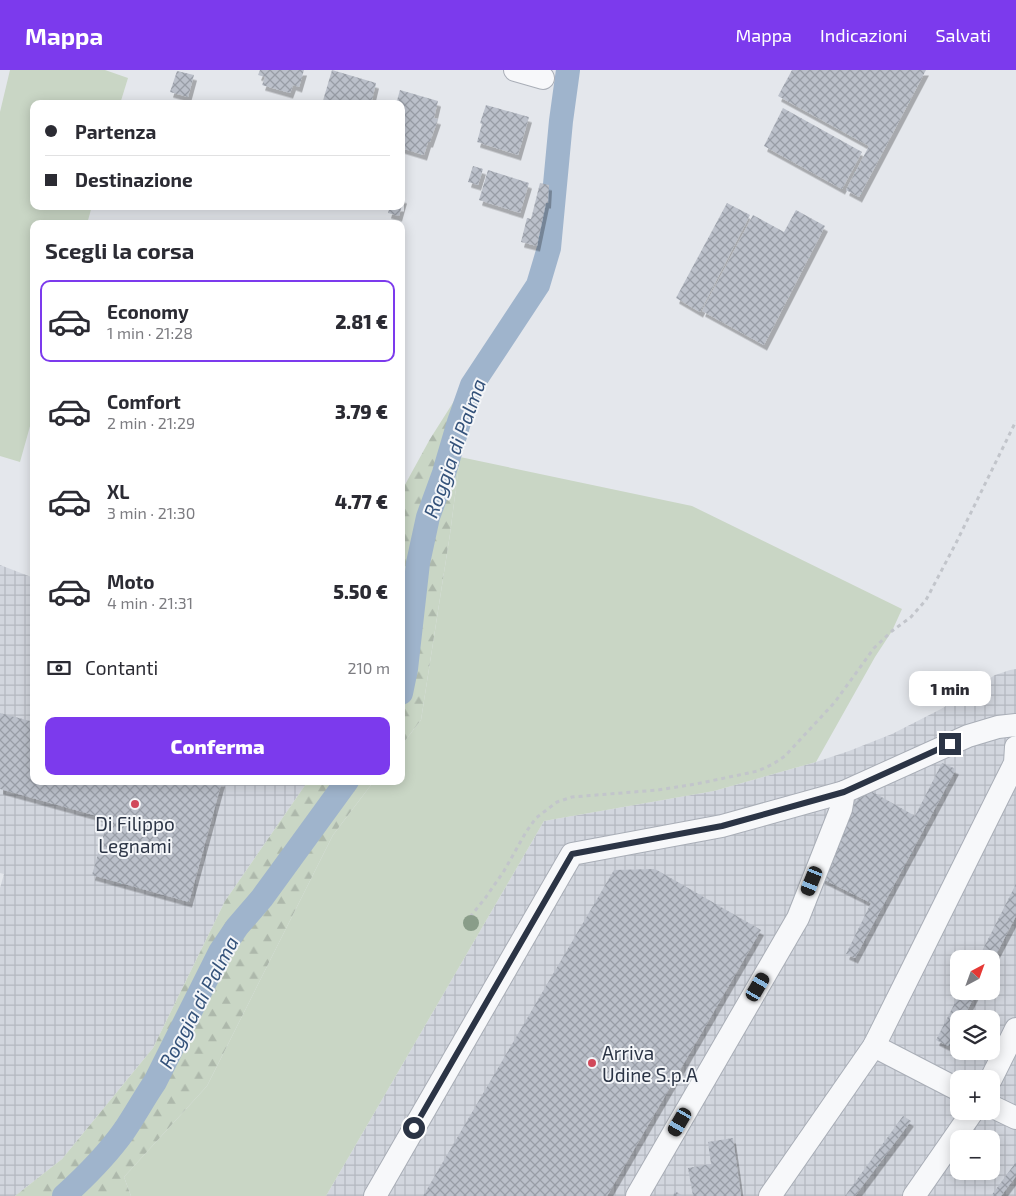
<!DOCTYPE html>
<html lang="it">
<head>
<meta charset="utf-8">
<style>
  body { margin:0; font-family:"Exo 2",sans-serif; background:#f2f2f3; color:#2b2b33; height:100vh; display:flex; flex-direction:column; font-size:19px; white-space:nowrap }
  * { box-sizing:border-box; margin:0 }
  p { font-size:16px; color:#7c7c81 }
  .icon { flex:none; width:28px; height:28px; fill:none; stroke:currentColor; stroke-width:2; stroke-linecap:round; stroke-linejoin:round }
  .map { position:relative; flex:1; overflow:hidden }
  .side { position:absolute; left:30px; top:150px; width:375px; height:565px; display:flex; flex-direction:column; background:#fff; border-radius:10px; box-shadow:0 2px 12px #0003 }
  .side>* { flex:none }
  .top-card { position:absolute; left:30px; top:30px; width:375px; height:110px; border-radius:10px; box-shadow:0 2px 12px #0003; display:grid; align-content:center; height:110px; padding:0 15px; background:#fff }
  .needle { width:32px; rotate:41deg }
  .tools { position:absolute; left:950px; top:880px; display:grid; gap:10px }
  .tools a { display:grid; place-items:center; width:50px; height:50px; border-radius:10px; background:#fff; box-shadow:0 2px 12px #0003; font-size:25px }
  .end { position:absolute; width:22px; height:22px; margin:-11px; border:6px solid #2b3445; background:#fff; box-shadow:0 0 0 2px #fff }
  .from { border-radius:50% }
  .bubble { position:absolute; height:35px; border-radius:10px; background:#fff; box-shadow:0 2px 12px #0003; font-size:16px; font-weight:800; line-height:35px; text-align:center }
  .car { position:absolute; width:15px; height:30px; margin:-15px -8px; border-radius:6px; box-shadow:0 0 4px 1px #0007; background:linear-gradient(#222 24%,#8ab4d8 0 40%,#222 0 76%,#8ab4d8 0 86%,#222 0) }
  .top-card b { display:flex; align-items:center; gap:18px; height:48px; font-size:19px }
  .top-card b+b { border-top:1px solid #e1e1e2 }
  .top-card i { width:12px; height:12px; background:#2b2b33 }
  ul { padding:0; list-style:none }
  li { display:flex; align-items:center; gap:15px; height:82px; margin:0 10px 8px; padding:0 5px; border:2px solid transparent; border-radius:10px }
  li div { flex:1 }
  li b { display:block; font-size:19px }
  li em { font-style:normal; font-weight:800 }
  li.selected { border-color:#7c3aed }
  li>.icon { width:45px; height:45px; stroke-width:1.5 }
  h2 { padding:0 15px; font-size:22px; line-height:60px }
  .pay { display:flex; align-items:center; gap:12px; height:55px; padding:0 15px; font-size:19px }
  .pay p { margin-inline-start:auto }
  .button { display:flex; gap:10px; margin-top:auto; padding:10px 15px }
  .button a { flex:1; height:58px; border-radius:10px; background:#7c3aed; color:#fff; font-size:20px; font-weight:800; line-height:58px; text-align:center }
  header { display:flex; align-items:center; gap:30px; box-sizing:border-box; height:70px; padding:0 25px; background:#7c3aed; color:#fff }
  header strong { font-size:24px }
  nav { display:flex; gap:28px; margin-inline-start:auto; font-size:18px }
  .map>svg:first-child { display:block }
</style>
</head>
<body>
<header>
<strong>Mappa</strong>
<nav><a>Mappa</a><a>Indicazioni</a><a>Salvati</a></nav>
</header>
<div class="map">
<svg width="1016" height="1126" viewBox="0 0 1016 1126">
  <defs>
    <pattern id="industrial-grid" width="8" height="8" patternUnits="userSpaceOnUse" patternTransform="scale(1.25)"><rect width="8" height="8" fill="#d2d6de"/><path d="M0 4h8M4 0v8" fill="none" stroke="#b4b8c0"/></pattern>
    <pattern id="forest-firs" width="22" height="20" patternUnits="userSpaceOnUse" patternTransform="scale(1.25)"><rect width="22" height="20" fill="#c9d6c5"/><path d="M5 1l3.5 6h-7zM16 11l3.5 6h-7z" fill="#adb8ab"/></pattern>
    <pattern id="building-cross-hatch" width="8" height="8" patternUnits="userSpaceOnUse" patternTransform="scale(1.25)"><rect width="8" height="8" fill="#bbc0ca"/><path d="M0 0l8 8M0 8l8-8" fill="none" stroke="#989da6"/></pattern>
    <filter id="shadow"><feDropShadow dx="3" dy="5.5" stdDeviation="0" flood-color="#0004"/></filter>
  </defs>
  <rect width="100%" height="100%" fill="#e4e7ec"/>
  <g fill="url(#industrial-grid)" fill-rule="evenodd">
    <path d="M 0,495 L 34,508 L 34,711 L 308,711 L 225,831 L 153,978 L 62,1089 L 15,1126 L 0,1126 L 0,818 L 4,804 L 0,803 Z"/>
    <path d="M 1016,599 L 1016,1126 L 326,1126 L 544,751 L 714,721 L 816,692 L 849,681 L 892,664 L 941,639 L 995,605 L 1010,600 ZM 959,889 L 991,889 L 991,921 L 959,921 ZM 959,949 L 991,949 L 991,981 L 959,981 ZM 959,1009 L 991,1009 L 991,1041 L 959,1041 ZM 959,1069 L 991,1069 L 991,1101 L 959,1101 Z"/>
  </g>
  <g fill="#c9d6c5">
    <path d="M 10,0 L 105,0 L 128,8 L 120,34 L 34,34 L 34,136 L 92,136 L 87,154 L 34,154 L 34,342 L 20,392 L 0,386 L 0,42 Z"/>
    <path d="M 460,387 L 692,436 L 902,539 L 892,561 L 875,587 L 816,692 L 714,721 L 544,751 L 326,1126 L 131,1126 L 124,1107 L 207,1016 L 333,765 L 374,711 L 401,711 L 401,676 L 421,650 L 450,464 Z"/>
  </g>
  <g fill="url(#forest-firs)">
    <path d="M 491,306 L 477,335 L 460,387 L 450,464 L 421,650 L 401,676 L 401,422 L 430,369 L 468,309 Z"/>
    <path d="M 308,711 L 374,711 L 333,765 L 207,1016 L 124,1107 L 131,1126 L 15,1126 L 62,1089 L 153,978 L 225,831 Z"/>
  </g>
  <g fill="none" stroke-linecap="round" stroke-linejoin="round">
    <g stroke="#9fb4cc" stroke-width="24">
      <path d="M 401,623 L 406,599 L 418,493 L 428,447 L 444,403 L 459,352 L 472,315 L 538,215 L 549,178 L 561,51 L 568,0"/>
      <path d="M 64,1126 C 86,1106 107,1085 124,1061 C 135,1045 144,1028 155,1012 L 220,882 L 237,857 L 262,828 L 278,806 L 347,711"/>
    </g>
  </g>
  <g fill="url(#building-cross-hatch)" filter="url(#shadow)">
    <path d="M 260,0 L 304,0 L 299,17 L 293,15 L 290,23 L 262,15 L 265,7 L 258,5 Z"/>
    <path d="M 332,0 L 376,13 L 371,34 L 322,34 Z"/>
    <path d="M 792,0 L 926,0 L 859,127 L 846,120 L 869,76 L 778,26 Z"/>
    <path d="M 177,1 L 194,5 L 188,27 L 170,22 Z"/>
    <path d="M 400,20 L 438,31 L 434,48 L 438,49 L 430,72 L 428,72 L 424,85 L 401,78 L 401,34 L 396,34 Z"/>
    <path d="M 486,35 L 529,47 L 518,85 L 477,72 L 482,54 L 480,53 Z"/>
    <path d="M 783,38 L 862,82 L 842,119 L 764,76 Z"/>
    <path d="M 473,96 L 483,99 L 478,115 L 468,112 Z"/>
    <path d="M 488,100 L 529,113 L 520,143 L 479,130 Z"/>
    <path d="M 540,113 L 549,115 L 548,133 L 546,133 L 537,176 L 521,172 L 527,148 L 531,149 Z"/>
    <path d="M 401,127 L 404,128 L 399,146 L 388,143 L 390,136 L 401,136 Z"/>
    <path d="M 727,133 L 750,145 L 700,242 L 676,228 Z"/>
    <path d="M 796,140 L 825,156 L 764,275 L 702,241 L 753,145 L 784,162 Z"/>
    <path d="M 0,643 L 34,652 L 34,711 L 222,711 L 189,832 L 92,805 L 108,749 L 0,719 Z"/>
    <path d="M 942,693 L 956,699 L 855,888 L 846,884 L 871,833 L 817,806 L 840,761 L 864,717 L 915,746 Z"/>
    <path d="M 655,799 L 761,860 L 607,1126 L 423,1126 L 614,800 Z"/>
    <path d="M 1016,814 L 1016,846 L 991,894 L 991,889 L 978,889 Z"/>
    <path d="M 961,921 L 977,921 L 963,949 L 959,949 L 959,956 L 948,976 L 936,970 Z"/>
    <path d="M 903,1046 L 911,1051 L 855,1126 L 845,1126 Z"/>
    <path d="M 733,1068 L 741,1126 L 693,1126 L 688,1098 L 711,1094 L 708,1072 Z"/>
    <path d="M 1016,1092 L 1016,1106 L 1001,1126 L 991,1126 Z"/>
    <path d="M 675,1121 L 683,1126 L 673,1126 Z"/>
  </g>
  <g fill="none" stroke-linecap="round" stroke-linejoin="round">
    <defs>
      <g id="minor">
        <path d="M 515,0 L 543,8"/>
        <path d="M 874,976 L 959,1020"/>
        <path d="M 991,1009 L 1016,959"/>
        <path d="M 991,1036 L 1016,1048"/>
        <path d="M 375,1126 L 572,784 L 722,756 L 844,722"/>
        <path d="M 637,1126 L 798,848 L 841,739 L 844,722 L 968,666 L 998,657 L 1016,655"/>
        <path d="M 770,1126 L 874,976 L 1015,693 L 1016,677"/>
        <path d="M 914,1126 L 973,1041"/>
      </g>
    </defs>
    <use href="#minor" stroke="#a9aeb7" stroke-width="24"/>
    <path stroke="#c2c5cb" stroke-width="3" stroke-dasharray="4 4" stroke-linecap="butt" d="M 470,847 L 486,827 L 504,801 L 526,762 L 536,748 L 557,732 L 572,727 L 658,720 L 696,714 L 758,701 L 773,694 L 785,686 L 835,632 L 874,578 L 892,561 L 911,547 L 926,530 L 956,473 L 1016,351"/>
    <use href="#minor" stroke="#f7f8fa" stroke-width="22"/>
  </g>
  <circle fill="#899d89" cx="471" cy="853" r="8"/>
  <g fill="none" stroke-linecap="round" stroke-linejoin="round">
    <path stroke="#2b3445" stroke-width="6" d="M 414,1058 L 572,784 L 722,756 L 844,722 L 950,674"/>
  </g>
  <g fill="#d1495b" stroke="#f4f6f9" stroke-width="2">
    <circle cx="135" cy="734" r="5"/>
    <circle cx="592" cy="993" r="5"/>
  </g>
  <g text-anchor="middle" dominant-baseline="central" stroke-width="4" stroke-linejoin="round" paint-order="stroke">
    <g font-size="19" fill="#2b3445" stroke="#f4f6f9">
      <text x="135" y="753">Di Filippo<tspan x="135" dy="22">Legnami</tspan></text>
      <text x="602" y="982" text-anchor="start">Arriva<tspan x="602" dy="22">Udine S.p.A</tspan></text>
    </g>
    <g font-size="20" font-style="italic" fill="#34527a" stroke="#f4f6f9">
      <text transform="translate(454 378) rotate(-70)">Roggia di Palma</text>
      <text transform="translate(198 932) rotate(-62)">Roggia di Palma</text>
    </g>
  </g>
</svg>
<div class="tools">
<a><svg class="needle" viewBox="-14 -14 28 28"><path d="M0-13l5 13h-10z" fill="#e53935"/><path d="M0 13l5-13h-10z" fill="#7c7c81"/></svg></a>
<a><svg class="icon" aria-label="layers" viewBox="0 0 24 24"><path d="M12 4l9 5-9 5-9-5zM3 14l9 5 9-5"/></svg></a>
<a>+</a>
<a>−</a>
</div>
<i class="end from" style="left:414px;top:1058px"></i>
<i class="end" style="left:950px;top:674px"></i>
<div class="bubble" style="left:909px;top:601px;width:82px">1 min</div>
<i class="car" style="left:812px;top:811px;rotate:202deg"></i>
<i class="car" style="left:758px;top:917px;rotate:30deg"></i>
<i class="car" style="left:680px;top:1052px;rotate:210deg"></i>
<div class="top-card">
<b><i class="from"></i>Partenza</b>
<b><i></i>Destinazione</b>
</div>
<section class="side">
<h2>Scegli la corsa</h2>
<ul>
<li class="selected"><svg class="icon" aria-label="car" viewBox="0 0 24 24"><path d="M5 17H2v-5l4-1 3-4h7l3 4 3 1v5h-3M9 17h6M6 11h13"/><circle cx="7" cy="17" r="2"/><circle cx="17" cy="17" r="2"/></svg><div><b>Economy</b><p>1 min · 21:28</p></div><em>2.81 €</em></li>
<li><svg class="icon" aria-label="car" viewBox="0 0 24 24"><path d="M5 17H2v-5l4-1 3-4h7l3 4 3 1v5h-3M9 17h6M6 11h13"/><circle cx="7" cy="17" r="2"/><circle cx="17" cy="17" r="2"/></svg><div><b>Comfort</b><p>2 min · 21:29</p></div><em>3.79 €</em></li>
<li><svg class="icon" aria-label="car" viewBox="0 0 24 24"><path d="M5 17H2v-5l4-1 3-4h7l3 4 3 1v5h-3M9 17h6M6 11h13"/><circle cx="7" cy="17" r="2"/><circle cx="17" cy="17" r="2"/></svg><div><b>XL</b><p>3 min · 21:30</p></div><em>4.77 €</em></li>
<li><svg class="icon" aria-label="car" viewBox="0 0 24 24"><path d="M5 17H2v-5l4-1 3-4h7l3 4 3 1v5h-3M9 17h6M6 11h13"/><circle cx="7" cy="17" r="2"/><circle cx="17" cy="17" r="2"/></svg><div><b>Moto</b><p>4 min · 21:31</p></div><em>5.50 €</em></li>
</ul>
<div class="pay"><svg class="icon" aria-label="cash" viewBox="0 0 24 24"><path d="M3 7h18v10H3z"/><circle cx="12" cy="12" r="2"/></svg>Contanti<p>210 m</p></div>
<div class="button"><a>Conferma</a></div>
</section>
</div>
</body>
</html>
